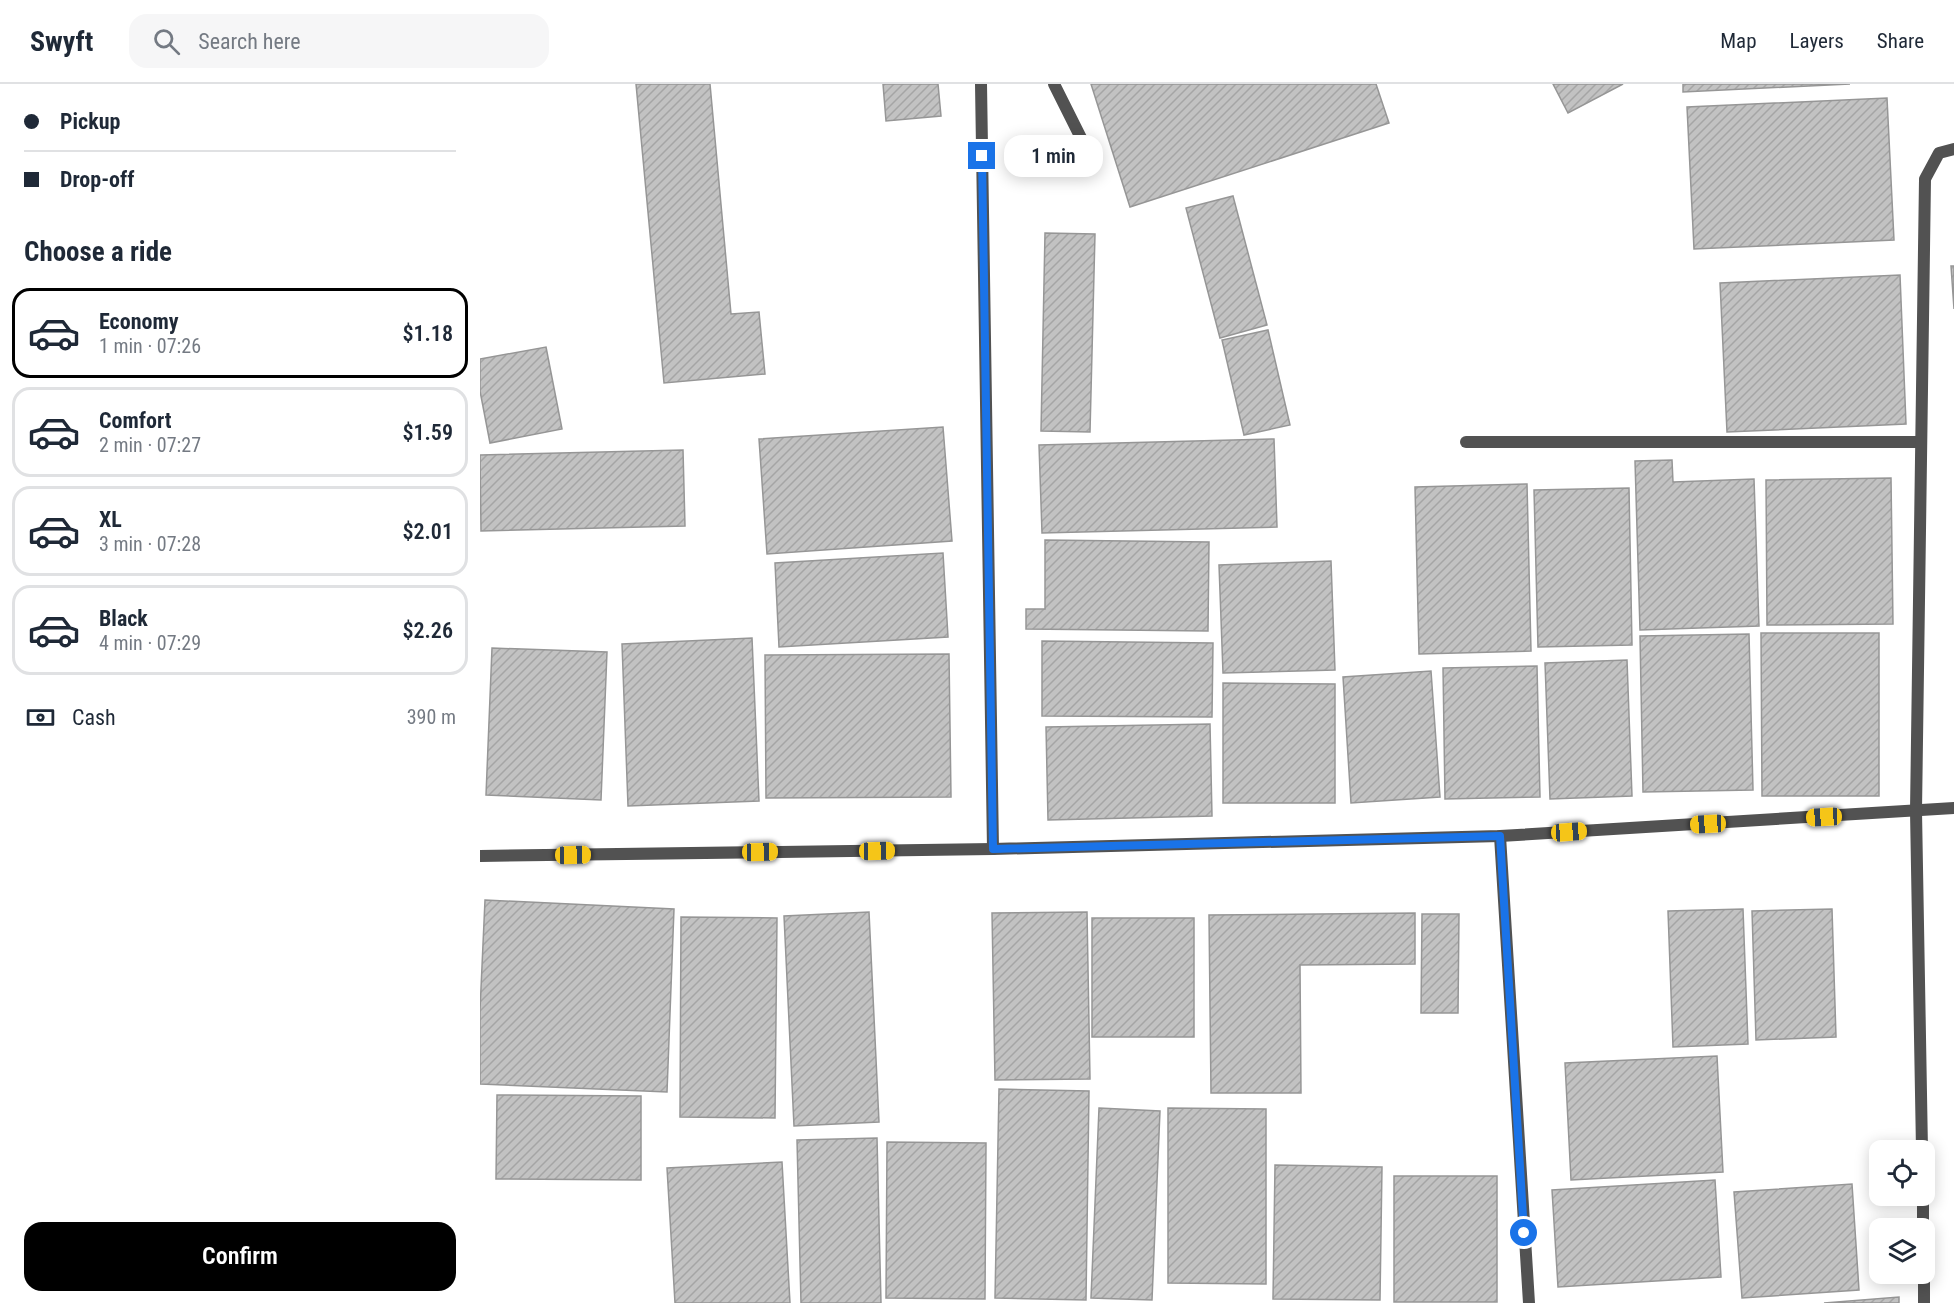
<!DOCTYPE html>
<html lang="en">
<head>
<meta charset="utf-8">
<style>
  body { margin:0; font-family:"Roboto Condensed",sans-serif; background:#f6f6f7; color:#1f2937; height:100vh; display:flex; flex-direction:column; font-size:22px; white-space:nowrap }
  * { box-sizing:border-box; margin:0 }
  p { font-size:20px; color:#747a83 }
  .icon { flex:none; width:33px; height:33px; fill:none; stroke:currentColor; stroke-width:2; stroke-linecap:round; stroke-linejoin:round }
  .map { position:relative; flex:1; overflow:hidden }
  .side { display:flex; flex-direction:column; background:#fff; width:480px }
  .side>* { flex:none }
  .hud { display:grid; align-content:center; height:132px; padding:0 24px; background:#fff }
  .buttons { position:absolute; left:1389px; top:1056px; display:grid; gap:12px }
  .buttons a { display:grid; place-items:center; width:66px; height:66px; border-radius:12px; background:#fff; box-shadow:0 3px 15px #0003; font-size:30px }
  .end { position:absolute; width:27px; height:27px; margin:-14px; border:8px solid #1a73e8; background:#fff; box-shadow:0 0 0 3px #fff }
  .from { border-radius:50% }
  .bubble { position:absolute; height:42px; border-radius:18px; background:#fff; box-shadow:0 3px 15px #0003; font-size:20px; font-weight:600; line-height:42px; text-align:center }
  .car { position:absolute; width:18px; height:36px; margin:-18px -9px; border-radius:8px; box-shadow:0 0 4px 2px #0007; background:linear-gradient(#f5c518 24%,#345 0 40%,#f5c518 0 76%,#345 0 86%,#f5c518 0) }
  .hud b { display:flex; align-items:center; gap:21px; height:57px; font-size:22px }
  .hud b+b { border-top:2px solid #e0e1e3 }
  .hud i { width:15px; height:15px; background:#1f2937 }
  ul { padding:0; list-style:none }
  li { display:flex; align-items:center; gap:18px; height:90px; margin:0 12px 9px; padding:0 12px; border:3px solid #e0e1e3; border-radius:18px }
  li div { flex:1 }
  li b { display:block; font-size:22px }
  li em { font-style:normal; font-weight:600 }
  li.current { border-color:#000 }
  li>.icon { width:54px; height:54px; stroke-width:1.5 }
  h2 { padding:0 24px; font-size:27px; line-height:72px }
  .pay { display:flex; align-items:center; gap:15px; height:66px; padding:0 24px; font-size:22px }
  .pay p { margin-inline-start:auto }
  .action { display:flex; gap:12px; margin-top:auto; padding:12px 24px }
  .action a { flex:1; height:69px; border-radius:18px; background:#000; color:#fff; font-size:24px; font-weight:600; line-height:69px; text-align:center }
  header { display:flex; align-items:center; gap:36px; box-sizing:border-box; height:84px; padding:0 30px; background:#fff; border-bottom:2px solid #e0e1e3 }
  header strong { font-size:28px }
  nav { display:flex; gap:33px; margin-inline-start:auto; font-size:21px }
  .search { width:420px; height:54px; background:#f6f6f7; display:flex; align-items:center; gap:15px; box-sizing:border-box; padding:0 21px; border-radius:18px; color:#747a83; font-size:22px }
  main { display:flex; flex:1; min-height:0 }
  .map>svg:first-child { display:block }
</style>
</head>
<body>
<header>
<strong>Swyft</strong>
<div class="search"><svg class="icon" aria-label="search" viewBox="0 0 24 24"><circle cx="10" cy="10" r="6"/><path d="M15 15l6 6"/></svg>Search here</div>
<nav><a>Map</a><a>Layers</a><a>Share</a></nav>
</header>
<main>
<section class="side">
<div class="hud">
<b><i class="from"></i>Pickup</b>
<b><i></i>Drop-off</b>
</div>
<h2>Choose a ride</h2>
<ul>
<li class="current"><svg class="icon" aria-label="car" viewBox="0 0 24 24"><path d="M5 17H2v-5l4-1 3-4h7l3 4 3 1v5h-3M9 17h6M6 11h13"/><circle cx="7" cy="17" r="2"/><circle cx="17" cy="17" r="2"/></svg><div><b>Economy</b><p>1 min · 07:26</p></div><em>$1.18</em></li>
<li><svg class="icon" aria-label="car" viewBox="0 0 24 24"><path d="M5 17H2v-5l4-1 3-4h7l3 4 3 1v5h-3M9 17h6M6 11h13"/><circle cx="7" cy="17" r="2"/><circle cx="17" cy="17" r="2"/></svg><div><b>Comfort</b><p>2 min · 07:27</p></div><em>$1.59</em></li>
<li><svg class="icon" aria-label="car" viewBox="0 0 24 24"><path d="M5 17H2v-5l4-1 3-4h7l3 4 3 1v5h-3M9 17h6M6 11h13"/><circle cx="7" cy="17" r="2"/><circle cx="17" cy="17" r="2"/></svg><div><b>XL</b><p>3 min · 07:28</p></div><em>$2.01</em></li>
<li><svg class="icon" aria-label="car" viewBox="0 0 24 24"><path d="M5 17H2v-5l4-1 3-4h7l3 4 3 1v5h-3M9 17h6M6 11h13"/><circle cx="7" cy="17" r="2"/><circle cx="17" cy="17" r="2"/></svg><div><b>Black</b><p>4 min · 07:29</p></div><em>$2.26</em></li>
</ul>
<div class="pay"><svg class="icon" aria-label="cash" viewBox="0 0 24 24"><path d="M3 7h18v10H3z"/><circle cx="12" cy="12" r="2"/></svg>Cash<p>390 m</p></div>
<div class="action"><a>Confirm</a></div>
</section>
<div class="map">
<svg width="1474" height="1219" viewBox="0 0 1474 1219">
  <defs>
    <pattern id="building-hatch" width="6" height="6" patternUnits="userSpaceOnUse" patternTransform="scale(1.5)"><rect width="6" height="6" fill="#c2c2c2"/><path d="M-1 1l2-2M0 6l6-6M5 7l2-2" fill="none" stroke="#a5a5a5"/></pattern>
  </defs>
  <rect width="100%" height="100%" fill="#fff"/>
  <g fill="url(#building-hatch)" stroke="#969696" stroke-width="1.5">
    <path d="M 156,0 L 230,0 L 251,230 L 279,228 L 285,290 L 184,299 Z"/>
    <path d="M 403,0 L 458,0 L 461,32 L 406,37 Z"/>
    <path d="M 611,0 L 896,0 L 909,39 L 650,123 Z"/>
    <path d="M 1073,0 L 1143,0 L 1088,29 Z"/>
    <path d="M 1203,0 L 1370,0 L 1203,8 Z"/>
    <path d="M 1407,14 L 1414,156 L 1214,165 L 1207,23 Z"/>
    <path d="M 753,112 L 787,241 L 740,254 L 706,124 Z"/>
    <path d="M 565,149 L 615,150 L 610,348 L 561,347 Z"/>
    <path d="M 1471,182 L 1474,182 L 1474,225 Z"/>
    <path d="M 1420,191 L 1426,340 L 1247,348 L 1240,199 Z"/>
    <path d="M 788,246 L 810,341 L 764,351 L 742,256 Z"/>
    <path d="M 66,263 L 82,345 L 10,359 L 0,307 L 0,275 Z"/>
    <path d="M 463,343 L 472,457 L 287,470 L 279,355 Z"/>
    <path d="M 794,355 L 797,443 L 562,449 L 559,361 Z"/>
    <path d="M 203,366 L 205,442 L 1,447 L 0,371 Z"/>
    <path d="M 1192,376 L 1193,398 L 1274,395 L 1279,542 L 1160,546 L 1155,377 Z"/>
    <path d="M 1411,394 L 1413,540 L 1287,541 L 1286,396 Z"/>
    <path d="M 1047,400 L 1051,567 L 939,570 L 935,403 Z"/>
    <path d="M 1149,404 L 1152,561 L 1058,563 L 1054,406 Z"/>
    <path d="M 565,456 L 729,458 L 728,547 L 546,545 L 546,525 L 565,525 Z"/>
    <path d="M 463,469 L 468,553 L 299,563 L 295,479 Z"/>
    <path d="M 851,477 L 855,586 L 743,589 L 739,481 Z"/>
    <path d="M 1281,549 L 1399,549 L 1399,712 L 1282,712 Z"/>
    <path d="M 1269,550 L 1273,706 L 1163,708 L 1160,552 Z"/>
    <path d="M 272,554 L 279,717 L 148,722 L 142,560 Z"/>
    <path d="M 562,557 L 733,559 L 732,633 L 562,632 Z"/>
    <path d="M 12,564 L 127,568 L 121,716 L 6,711 Z"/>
    <path d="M 469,570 L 471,713 L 286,714 L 285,571 Z"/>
    <path d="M 1147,576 L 1152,712 L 1070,715 L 1065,579 Z"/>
    <path d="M 1057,582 L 1060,713 L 965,715 L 963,584 Z"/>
    <path d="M 951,587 L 960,713 L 871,719 L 863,593 Z"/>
    <path d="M 743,599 L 855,600 L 855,719 L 743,719 Z"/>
    <path d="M 730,640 L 732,732 L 568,736 L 566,643 Z"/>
    <path d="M 5,816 L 194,825 L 187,1008 L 0,1000 L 0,926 Z"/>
    <path d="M 1263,825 L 1268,960 L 1193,963 L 1188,827 Z"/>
    <path d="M 1352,825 L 1356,953 L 1276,956 L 1272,827 Z"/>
    <path d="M 389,828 L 399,1038 L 314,1042 L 304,832 Z"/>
    <path d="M 607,828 L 610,995 L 515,996 L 512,829 Z"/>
    <path d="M 935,829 L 935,880 L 820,881 L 821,1009 L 731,1009 L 729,831 Z"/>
    <path d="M 942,830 L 979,830 L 978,929 L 941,929 Z"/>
    <path d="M 201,833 L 297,834 L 295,1034 L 200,1033 Z"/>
    <rect x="612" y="834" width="102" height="119"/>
    <path d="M 1237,972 L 1243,1088 L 1091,1096 L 1085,979 Z"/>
    <path d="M 519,1005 L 609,1007 L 606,1216 L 515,1214 Z"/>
    <path d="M 17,1011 L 161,1012 L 161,1096 L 16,1095 Z"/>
    <path d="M 619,1024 L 680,1027 L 672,1216 L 611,1214 Z"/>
    <path d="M 688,1024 L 786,1025 L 786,1200 L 688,1199 Z"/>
    <path d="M 397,1054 L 401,1219 L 321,1219 L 317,1056 Z"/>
    <path d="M 407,1058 L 506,1059 L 505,1215 L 406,1214 Z"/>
    <path d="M 302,1078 L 310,1219 L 195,1219 L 187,1084 Z"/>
    <path d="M 795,1081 L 902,1083 L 900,1216 L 793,1215 Z"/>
    <rect x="914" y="1092" width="103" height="126"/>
    <path d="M 1235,1096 L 1241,1193 L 1078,1203 L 1072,1106 Z"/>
    <path d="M 1372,1100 L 1379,1206 L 1262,1214 L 1254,1108 Z"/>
    <path d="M 1419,1213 L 1419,1219 L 1344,1219 Z"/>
  </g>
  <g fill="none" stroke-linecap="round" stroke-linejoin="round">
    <g stroke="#525252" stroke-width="12">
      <path d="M 501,0 L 513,765"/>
      <path d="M 574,0 L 606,64"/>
      <path d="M 986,358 L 1441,358"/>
      <path d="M 1020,752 L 1049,1219"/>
      <path d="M 0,772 L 513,765 L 1020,752 L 1474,724"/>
      <path d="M 1442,1066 L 1436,727 L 1445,95 L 1459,69 L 1474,65"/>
      <path d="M 1443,1112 L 1443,1144"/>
      <path d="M 1444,1190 L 1444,1219"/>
    </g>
  </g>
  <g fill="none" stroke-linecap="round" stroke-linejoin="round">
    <path stroke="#1a73e8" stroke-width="8" d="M 502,72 L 513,765 L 1020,752 L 1044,1149"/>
  </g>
</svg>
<div class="buttons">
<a><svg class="icon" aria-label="locate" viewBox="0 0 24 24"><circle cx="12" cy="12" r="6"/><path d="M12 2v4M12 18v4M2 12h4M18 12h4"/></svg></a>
<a><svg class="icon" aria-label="layers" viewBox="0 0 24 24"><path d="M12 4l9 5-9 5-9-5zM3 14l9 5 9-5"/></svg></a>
</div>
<i class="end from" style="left:1044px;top:1149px"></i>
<i class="end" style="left:502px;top:72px"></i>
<div class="bubble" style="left:524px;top:51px;width:99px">1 min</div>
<i class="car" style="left:1344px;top:733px;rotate:267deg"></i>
<i class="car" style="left:1228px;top:740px;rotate:267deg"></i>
<i class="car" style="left:1089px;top:748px;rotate:86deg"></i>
<i class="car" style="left:397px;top:767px;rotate:89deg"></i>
<i class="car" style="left:280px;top:768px;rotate:89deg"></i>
<i class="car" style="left:93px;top:771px;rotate:89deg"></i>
</div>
</main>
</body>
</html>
